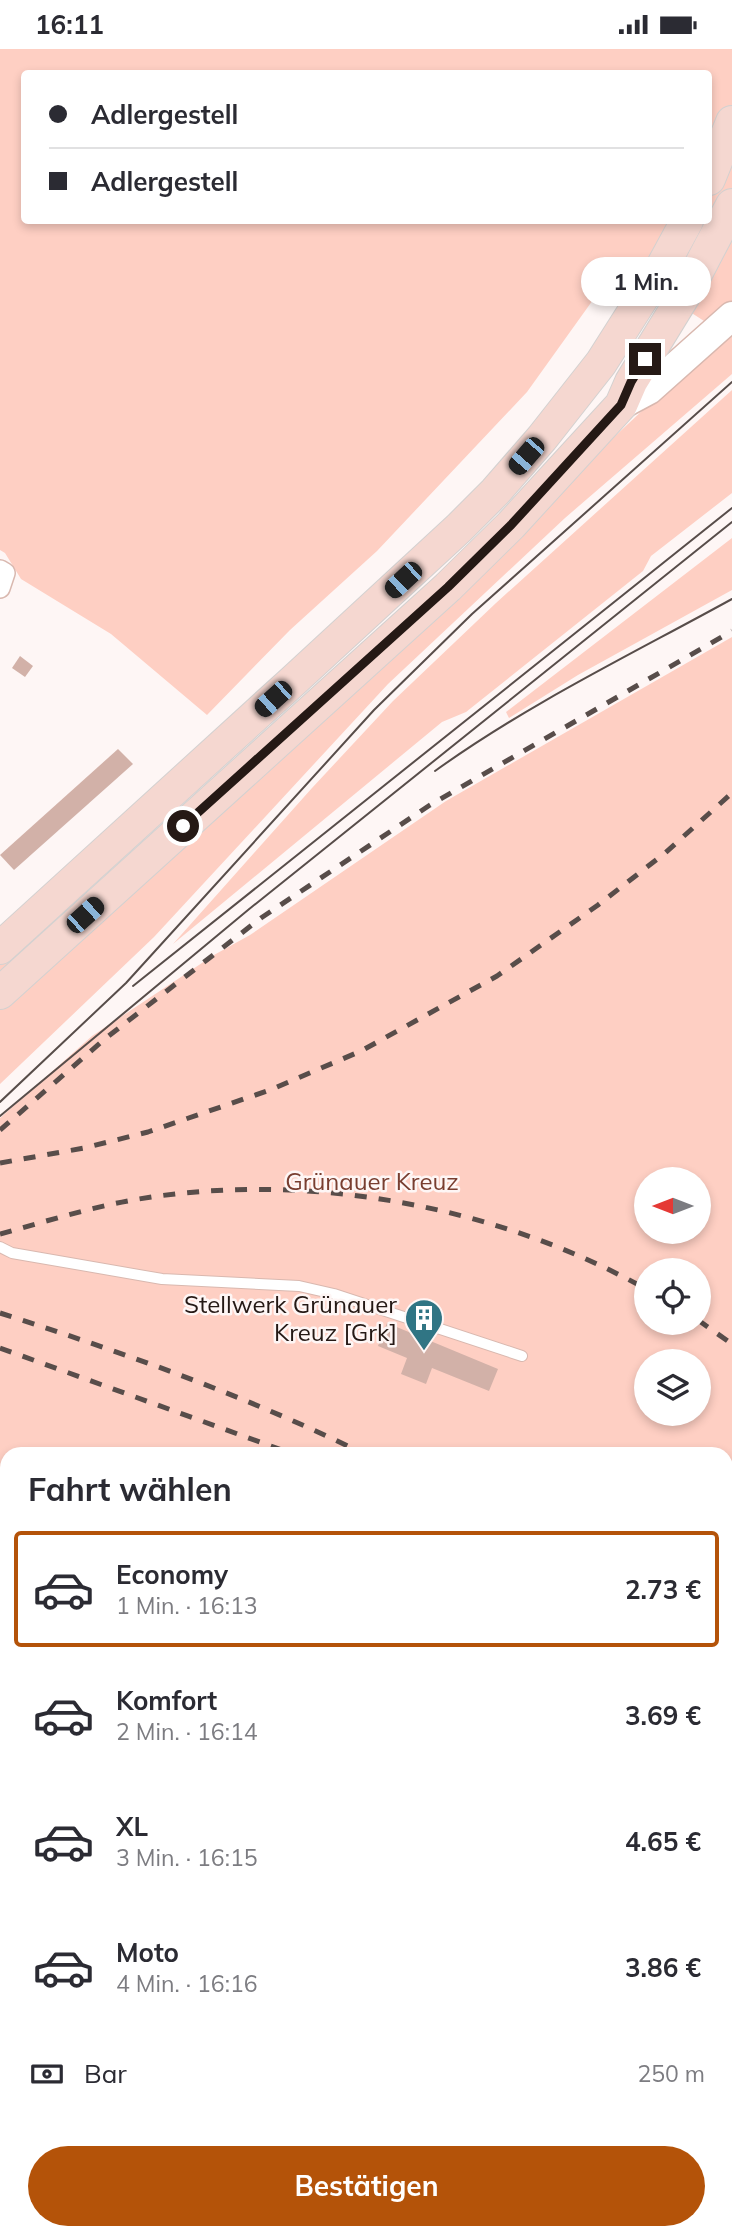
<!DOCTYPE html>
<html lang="de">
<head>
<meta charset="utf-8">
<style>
  body { margin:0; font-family:Mulish,sans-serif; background:#f2f2f3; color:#2b2b33; height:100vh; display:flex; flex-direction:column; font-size:26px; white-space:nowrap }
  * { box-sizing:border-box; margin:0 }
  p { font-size:23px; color:#7c7c81 }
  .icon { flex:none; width:38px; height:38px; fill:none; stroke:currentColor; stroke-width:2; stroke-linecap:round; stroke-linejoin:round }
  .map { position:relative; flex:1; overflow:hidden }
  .details { position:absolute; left:0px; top:1398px; width:733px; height:793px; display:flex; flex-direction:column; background:#fff; border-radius:21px 21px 0 0; box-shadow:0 4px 10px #0003 }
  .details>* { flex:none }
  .hud { position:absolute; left:21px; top:21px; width:691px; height:154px; border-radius:7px; box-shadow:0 4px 10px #0003; display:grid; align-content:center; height:154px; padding:0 28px; background:#fff }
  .needle { width:46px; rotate:270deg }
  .controls { position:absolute; left:634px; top:1118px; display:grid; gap:14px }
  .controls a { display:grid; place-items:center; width:77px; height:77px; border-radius:50%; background:#fff; box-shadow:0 4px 10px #0003; font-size:35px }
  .end { position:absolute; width:32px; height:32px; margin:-16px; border:9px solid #251915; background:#fff; box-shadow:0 0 0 4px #fff }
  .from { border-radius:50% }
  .bubble { position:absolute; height:49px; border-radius:24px; background:#fff; box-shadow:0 4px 10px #0003; font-size:23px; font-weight:700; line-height:49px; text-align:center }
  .car { position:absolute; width:21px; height:42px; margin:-21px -10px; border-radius:9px; box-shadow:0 0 5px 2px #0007; background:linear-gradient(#222 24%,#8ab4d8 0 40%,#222 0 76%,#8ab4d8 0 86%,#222 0) }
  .hud b { display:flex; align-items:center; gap:24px; height:66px; font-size:26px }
  .hud b+b { border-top:2px solid #e1e1e2 }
  .hud i { width:18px; height:18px; background:#2b2b33 }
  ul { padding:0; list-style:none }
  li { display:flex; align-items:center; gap:21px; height:116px; margin:0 14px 10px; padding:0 14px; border:4px solid transparent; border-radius:7px }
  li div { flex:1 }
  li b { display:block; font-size:26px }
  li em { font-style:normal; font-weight:700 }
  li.selected { border-color:#b45309 }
  li>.icon { width:63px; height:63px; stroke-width:1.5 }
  h2 { padding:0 28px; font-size:32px; line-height:84px }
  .pay { display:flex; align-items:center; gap:18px; height:77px; padding:0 28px; font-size:26px }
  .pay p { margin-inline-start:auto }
  .cta { display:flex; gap:14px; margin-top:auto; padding:14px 28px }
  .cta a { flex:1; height:80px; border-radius:42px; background:#b45309; color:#fff; font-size:28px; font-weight:700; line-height:80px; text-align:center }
  .status { display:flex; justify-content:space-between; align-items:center; height:49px; padding:0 35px; background:#fff; direction:ltr }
  .status svg { height:19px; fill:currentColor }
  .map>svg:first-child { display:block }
</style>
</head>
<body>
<div class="status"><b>16:11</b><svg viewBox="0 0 49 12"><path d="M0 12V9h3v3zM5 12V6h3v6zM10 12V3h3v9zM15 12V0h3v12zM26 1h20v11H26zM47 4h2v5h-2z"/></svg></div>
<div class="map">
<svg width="732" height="2190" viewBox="0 0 732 2190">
  <rect width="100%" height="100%" fill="#fef6f5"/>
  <g fill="#fecfc3" fill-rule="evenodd">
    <path d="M 0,0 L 732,0 L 732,252 L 704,272 L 618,216 L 527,343 L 377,502 L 290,581 L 207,666 L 111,585 L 21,530 L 5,504 L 0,501 ZM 24,24 L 709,24 L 709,172 L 24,172 Z"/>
    <path d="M 732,281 L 732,325 L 565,469 L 388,635 L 154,888 L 0,1035 L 0,959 L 492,513 L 612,390 L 709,299 Z"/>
    <path d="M 732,341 L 732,444 L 651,507 L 643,522 L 466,663 L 442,673 L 173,895 L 312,739 L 393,652 L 496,554 Z"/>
    <path d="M 732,489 L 732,541 L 578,626 L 509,669 L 506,663 Z"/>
    <path d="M 732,588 L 732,2190 L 0,2190 L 0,1069 L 92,987 L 214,906 L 250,886 L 446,752 ZM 646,1130 L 698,1130 L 698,1183 L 646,1183 ZM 646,1222 L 698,1222 L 698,1274 L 646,1274 ZM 646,1312 L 698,1312 L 698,1365 L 646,1365 ZM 7,1405 L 726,1405 L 726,2184 L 7,2184 Z"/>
    <path d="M 68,853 L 67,862 L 0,927 L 0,914 Z"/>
  </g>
  <g fill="#d2b1a8">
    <path d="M 20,607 L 33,617 L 25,628 L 12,619 Z"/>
    <path d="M 118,700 L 133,715 L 14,821 L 0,806 Z"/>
    <path d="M 387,1274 L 498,1320 L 489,1342 L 432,1319 L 426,1335 L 401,1325 L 407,1309 L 378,1297 Z"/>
  </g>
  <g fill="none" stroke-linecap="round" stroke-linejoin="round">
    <defs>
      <path id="lane" d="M 0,1198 L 12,1204 L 162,1230 L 299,1237 L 334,1245 L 522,1307"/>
      <path id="street" d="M 0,521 L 5,524 L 0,539"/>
      <path id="secondary" d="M 621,356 L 649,341 L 732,267"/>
      <g id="primary">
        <path d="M 709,130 L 732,73"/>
        <path d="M 0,899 L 292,633 L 459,479 L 495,443 L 542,389 L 601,314 L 662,218 L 687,172"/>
        <path d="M 0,944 L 448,538 L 511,476 L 621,356 L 631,333 L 688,240 L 732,156"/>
      </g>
    </defs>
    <use href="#lane" stroke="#d9b8af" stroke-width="12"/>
    <use href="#street" stroke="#d9b8af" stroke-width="22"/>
    <use href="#secondary" stroke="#d9b8af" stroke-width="31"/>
    <use href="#primary" stroke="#d3d1d0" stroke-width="34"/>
    <use href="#lane" stroke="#fff" stroke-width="10"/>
    <use href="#street" stroke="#fff" stroke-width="19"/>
    <use href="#secondary" stroke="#fff" stroke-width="28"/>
    <use href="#primary" stroke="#f5d7d0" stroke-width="32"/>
    <g stroke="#584d4a" stroke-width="2">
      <path d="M 435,722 C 528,655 632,605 732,550"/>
      <path d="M 133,937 L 732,459"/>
      <path d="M 0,1053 L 126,934 L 374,661 L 472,565 L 732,333"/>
      <path d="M 0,1067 L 248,861 L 732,473"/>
    </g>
    <g stroke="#584d4a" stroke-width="5" stroke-dasharray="12 12" stroke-linecap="butt">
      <path d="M 0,1081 L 106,989 L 261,869 L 430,756 L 732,582"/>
      <path d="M 0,1114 L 84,1099 L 148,1083 L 270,1041 L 361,1002 L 497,927 L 598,856 L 665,804 L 732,744"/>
      <path d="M 0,1185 C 44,1173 88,1159 133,1151 C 303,1121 496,1156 646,1240"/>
      <path d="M 0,1264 C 124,1304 247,1347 364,1405"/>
      <path d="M 698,1271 L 732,1295"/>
      <path d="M 0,1299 L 293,1405"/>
      <path d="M 726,1529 L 732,1526"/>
      <path d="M 726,1545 L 732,1541"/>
      <path d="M 726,1593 L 732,1596"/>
      <path d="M 0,1669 L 7,1670"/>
      <path d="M 0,1726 L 7,1726"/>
      <path d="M 0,1766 L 7,1766"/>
      <path d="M 726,1767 L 732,1767"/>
    </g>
  </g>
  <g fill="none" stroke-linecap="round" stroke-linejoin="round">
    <path stroke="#251915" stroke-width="9" d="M 183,777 L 448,538 L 511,476 L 621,356 L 631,333 L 645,310"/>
  </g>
  <defs>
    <symbol id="building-pin" viewBox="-11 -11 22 30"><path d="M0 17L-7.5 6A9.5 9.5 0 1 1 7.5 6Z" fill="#307584" stroke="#fef6f5"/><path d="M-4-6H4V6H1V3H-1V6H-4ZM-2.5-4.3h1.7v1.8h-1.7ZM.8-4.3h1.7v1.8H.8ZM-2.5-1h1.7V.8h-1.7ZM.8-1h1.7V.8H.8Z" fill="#fff"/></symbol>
  </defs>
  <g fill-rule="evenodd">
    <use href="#building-pin" x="402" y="1247" width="44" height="60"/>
  </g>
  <g text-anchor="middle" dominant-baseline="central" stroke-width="5" stroke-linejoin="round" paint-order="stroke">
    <g font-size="24" fill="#793e30" stroke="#fef6f5">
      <text x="372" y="1132">Grünauer Kreuz</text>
    </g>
    <g font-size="24" fill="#251915" stroke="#fef6f5" text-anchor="end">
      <text x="397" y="1255">Stellwerk Grünauer<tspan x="397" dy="28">Kreuz [Grk]</tspan></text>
    </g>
  </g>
</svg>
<div class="controls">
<a><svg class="needle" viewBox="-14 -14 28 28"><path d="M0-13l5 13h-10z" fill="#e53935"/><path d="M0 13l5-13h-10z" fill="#7c7c81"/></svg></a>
<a><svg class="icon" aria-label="locate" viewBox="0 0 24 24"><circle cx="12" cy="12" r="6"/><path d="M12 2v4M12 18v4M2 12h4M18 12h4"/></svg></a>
<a><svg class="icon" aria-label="layers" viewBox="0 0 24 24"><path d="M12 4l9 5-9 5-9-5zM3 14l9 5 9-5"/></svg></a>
</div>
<i class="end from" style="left:183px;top:777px"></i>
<i class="end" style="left:645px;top:310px"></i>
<div class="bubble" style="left:581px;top:208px;width:130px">1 Min.</div>
<i class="car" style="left:526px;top:407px;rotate:221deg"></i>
<i class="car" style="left:403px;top:531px;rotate:227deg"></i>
<i class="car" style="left:273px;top:650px;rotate:228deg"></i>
<i class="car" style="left:85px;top:866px;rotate:48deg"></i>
<div class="hud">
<b><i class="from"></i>Adlergestell</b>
<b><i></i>Adlergestell</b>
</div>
<section class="details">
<h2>Fahrt wählen</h2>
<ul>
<li class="selected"><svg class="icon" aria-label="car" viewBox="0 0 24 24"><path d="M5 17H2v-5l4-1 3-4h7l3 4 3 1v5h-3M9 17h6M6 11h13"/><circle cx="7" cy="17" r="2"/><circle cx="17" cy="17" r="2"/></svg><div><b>Economy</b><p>1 Min. · 16:13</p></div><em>2.73 €</em></li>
<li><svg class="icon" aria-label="car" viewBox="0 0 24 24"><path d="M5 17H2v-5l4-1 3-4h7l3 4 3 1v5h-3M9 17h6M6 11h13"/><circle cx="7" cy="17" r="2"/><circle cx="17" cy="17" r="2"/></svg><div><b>Komfort</b><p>2 Min. · 16:14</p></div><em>3.69 €</em></li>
<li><svg class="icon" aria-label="car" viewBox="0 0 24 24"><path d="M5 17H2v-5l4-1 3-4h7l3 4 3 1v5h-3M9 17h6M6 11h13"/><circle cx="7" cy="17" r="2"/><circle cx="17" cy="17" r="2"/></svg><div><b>XL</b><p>3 Min. · 16:15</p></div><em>4.65 €</em></li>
<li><svg class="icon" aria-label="car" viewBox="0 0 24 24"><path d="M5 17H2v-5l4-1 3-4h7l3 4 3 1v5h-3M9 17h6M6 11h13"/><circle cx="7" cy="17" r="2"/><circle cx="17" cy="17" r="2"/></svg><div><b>Moto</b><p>4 Min. · 16:16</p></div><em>3.86 €</em></li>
</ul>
<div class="pay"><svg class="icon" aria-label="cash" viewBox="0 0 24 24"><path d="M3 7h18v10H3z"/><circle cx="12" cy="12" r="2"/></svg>Bar<p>250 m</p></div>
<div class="cta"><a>Bestätigen</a></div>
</section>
</div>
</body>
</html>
